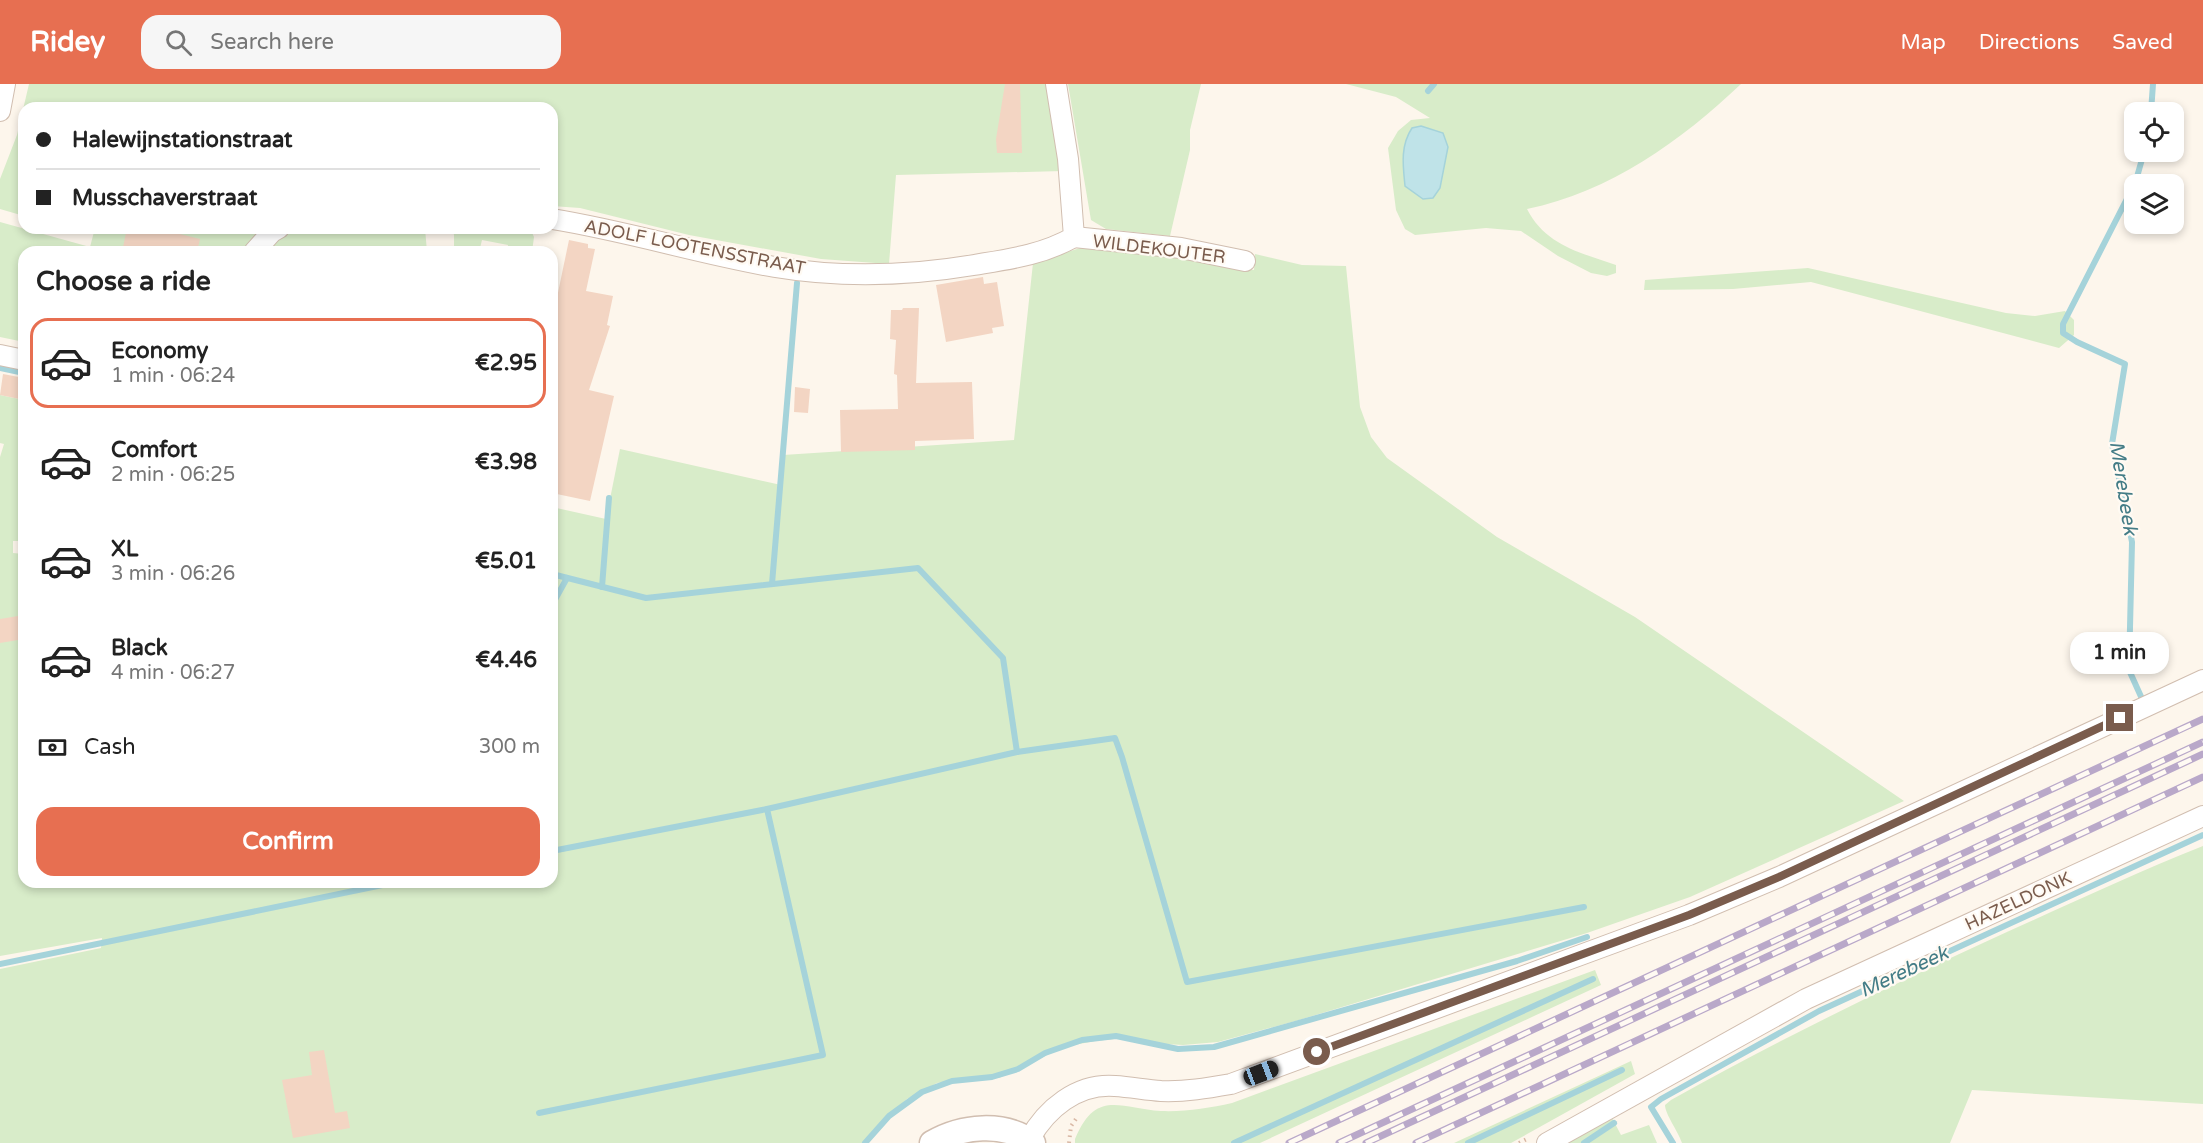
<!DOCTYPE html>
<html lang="en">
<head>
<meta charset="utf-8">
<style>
  body { margin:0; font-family:"Varela Round",sans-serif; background:#f6f6f6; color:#222; height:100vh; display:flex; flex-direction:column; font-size:22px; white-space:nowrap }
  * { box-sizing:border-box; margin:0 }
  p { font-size:20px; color:#767676 }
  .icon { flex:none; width:33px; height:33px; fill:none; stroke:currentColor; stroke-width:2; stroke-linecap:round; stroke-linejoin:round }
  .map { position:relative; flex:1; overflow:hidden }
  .details { position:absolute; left:18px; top:162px; width:540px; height:642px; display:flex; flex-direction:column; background:#fff; border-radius:18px; box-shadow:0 3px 9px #0003 }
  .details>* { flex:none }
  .hud { position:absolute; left:18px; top:18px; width:540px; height:132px; border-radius:18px; box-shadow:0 3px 9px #0003; display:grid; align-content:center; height:132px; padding:0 18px; background:#fff }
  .controls { position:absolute; left:2124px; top:18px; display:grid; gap:12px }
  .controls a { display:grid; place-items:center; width:60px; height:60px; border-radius:12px; background:#fff; box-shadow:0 3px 9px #0003; font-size:30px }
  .end { position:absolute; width:27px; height:27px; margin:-14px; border:8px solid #7a5c4d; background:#fff; box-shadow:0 0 0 3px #fff }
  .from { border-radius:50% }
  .bubble { position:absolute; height:42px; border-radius:18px; background:#fff; box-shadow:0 3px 9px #0003; font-size:20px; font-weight:700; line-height:42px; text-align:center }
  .car { position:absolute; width:18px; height:36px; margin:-18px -9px; border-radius:8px; box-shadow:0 0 4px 2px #0007; background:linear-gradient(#222 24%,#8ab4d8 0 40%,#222 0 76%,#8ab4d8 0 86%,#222 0) }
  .hud b { display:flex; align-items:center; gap:21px; height:57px; font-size:22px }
  .hud b+b { border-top:2px solid #e0e0e0 }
  .hud i { width:15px; height:15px; background:#222 }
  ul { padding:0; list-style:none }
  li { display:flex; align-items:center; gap:18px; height:90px; margin:0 12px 9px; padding:0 6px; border:3px solid transparent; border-radius:18px }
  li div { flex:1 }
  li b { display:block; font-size:22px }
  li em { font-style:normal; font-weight:700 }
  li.active { border-color:#e76f51 }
  li>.icon { width:54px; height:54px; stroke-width:1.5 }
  h2 { padding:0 18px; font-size:27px; line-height:72px }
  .pay { display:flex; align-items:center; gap:15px; height:66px; padding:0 18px; font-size:22px }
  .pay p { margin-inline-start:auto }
  .cta { display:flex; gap:12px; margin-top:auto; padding:12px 18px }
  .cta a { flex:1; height:69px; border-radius:18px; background:#e76f51; color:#fff; font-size:24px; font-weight:700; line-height:69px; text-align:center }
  header { display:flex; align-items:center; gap:36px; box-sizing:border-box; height:84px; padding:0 30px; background:#e76f51; color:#fff }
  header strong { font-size:28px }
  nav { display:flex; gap:33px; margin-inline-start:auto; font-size:21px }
  .search { width:420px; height:54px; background:#f6f6f6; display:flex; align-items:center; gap:15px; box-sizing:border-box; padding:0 21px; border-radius:18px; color:#767676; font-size:22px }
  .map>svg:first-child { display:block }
</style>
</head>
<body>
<header>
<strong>Ridey</strong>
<div class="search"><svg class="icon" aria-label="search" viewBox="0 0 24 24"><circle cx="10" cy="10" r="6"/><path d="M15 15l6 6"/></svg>Search here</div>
<nav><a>Map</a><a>Directions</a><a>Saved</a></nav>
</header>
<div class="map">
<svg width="2203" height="1059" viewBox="0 0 2203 1059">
  <rect width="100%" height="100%" fill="#fdf6ec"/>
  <g fill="#d8ecc9">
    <path d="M 29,0 L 1047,0 L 1063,87 L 896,91 L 889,180 L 821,175 L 689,151 L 580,124 L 552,122 L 552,24 L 24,24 L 24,116 L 22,125 L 24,126 L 24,132 L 0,125 L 0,95 L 17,51 Z"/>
    <path d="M 1068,0 L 1201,0 L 1190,46 L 1190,66 L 1170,152 L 1106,145 L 1091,136 Z"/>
    <path d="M 1346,0 L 1741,0 C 1681,57 1610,108 1527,125 C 1545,161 1581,169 1616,181 L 1616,189 L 1607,192 L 1591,189 L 1558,172 L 1521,147 L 1486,144 L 1415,151 L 1405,145 L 1396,126 L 1388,64 L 1398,47 L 1411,36 L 1430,34 L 1396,13 Z"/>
    <path d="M 0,138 L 90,163 L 95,144 L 260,144 L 243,168 L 24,168 L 24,258 L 0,253 Z"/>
    <path d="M 295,144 L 425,144 L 427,168 L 266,168 L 274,157 Z"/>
    <path d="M 452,144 L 530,144 L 534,153 L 532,168 L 507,168 L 508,161 L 482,156 L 479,168 L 454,168 L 454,151 Z"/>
    <path d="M 1102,163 L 1168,170 L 1254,186 L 1255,170 L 1302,181 L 1346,182 L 1360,323 L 1371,353 L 1387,374 L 1497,453 L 1635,533 L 1904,717 L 1690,813 L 1587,849 L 1299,936 L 1218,958 L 1183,961 L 1147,959 L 1124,954 L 1095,957 L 1064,963 L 999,994 L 973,993 L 937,999 L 907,1015 L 863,1059 L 0,1059 L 0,885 L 101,864 L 102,854 L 0,872 L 0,373 L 4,360 L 0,359 L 0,311 L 24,316 L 24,457 L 13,457 L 13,469 L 24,470 L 24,798 L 552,798 L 552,423 L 606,435 L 620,365 L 781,401 L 783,371 L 1014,356 L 1033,179 L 1080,164 Z"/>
    <path d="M 1808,184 L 2006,229 L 2035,232 L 2065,227 L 2074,236 L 2074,251 L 2059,264 L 1811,198 L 1733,205 L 1644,206 L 1645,196 Z"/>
    <path d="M 2203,762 L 2203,1020 L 1972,1006 L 1950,1059 L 1682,1059 C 1678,1047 1665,1030 1665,1021 L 1671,1016 C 1773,959 1877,908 1983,859 C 2056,826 2128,792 2203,762 Z"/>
    <path d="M 1595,886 L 1601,901 L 1260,1059 L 1075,1059 L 1075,1055 C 1096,1005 1119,1024 1161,1027 C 1185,1028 1209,1024 1232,1019 Z"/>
    <path d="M 1631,977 L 1635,990 L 1511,1059 L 1454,1059 Z"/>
    <path d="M 1611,1032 L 1621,1051 L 1649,1041 L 1657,1059 L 1563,1059 Z"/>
  </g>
  <path fill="#bfe3e8" stroke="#a5d3da" stroke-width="1.5" d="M 1421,42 L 1443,49 L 1448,63 L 1440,104 L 1433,114 L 1423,115 L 1405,102 C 1403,82 1400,62 1412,44 Z"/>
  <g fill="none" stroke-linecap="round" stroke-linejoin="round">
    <g stroke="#a5d3da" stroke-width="6">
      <path d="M 1428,7 L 1434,0"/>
      <path d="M 2151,28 L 2153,0"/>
      <path d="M 2135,100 L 2144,68"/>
      <path d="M 2134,101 L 2063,240 L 2063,249 L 2077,258 L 2125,280 L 2112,360 L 2132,458 L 2129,586 L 2143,617"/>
      <path d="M 0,284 L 24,289"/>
      <path d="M 552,490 L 646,514 L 918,484 L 1003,574 L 1017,668 L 1115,654 L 1122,673 L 1187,898 L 1584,823"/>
      <path d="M 772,500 L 797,199"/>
      <path d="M 602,503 L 609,414"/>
      <path d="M 552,521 L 567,494"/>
      <path d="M 552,767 L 767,725 L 1017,668"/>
      <path d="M 0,880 L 397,798"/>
      <path d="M 539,1029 L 823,971 L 767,725"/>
      <path d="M 865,1059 L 889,1032 L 922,1008 L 952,997 L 992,993 L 1018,985 L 1045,969 L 1082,956 L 1116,952 L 1178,965 L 1214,963 L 1517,877 L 1587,853"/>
      <path d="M 1234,1059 L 1593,895"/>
      <path d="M 1468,1059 L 1622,986"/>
      <path d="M 1584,1059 L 1614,1039"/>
      <path d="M 1673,1059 L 1651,1023 L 1661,1015 L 1819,927 L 2203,751"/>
    </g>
  </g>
  <g fill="#f3d5c3">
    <path d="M 1005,0 L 1020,0 L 1022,69 L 997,69 L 996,55 Z"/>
    <path d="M 127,144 L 156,144 L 200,155 L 197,168 L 122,168 Z"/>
    <path d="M 569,156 L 588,160 L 588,164 L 595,165 L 586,207 L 613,212 L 607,241 L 610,242 L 589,306 L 614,312 L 590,417 L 552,409 L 552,222 L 555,223 Z"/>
    <path d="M 983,193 L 984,200 L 997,198 L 1004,242 L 992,244 L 993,249 L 946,258 L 936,201 Z"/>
    <path d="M 903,224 L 919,224 L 916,299 L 972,298 L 974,355 L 915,357 L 915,366 L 841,368 L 840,326 L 898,325 L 897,291 L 894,290 L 896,256 L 890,255 L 891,226 L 902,226 Z"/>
    <path d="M 3,290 L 24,294 L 24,316 L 0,311 Z"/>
    <path d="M 795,303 L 810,305 L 808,329 L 794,328 Z"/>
    <path d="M 24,531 L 24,555 L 0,559 L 0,535 Z"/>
    <path d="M 324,966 L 335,1029 L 347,1027 L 350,1044 L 293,1054 L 282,996 L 312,991 L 309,968 Z"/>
  </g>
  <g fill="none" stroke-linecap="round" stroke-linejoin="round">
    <defs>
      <g id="minor">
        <path d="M 0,27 L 5,0"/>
        <path d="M 552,135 C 627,147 700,170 775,183 C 841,194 908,192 974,181 C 1010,175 1042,171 1074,153 L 1068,75 L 1056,0"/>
        <path d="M 1074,153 L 1181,164 L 1245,177"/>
        <path d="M 254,168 L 272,148 L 279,144"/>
        <path d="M 0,271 L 24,276"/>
        <path d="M 1029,1056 C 1046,1025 1077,999 1115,1002 C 1131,1003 1146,1006 1161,1007 C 1185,1008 1208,1004 1231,1000 L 1689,831 L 1779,793 L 2203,596"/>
        <path d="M 1547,1059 L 1806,915 L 2203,732"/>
      </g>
      <path id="tertiary" d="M 932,1059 C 961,1042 1004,1037 1033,1059"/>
    </defs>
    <use href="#minor" stroke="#d1beb0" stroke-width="22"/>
    <use href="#tertiary" stroke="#d1beb0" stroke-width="27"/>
    <g stroke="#d9b8a5" stroke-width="4" stroke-dasharray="1.5 4.5" stroke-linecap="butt">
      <path d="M 1069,1059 L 1071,1042 L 1078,1032"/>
      <path d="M 1519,1059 L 1529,1054"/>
    </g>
    <use href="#minor" stroke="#fff" stroke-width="20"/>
    <use href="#tertiary" stroke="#fff" stroke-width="24"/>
    <defs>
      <g id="rail">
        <path d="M 1289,1059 L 2203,635"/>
        <path d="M 1339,1059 L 2203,658"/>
        <path d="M 1366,1059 L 2203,670"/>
        <path d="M 1416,1059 L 2203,693"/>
      </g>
    </defs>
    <use href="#rail" stroke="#b9a8c9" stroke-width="7"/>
    <use href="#rail" stroke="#fffaf3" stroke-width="4.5" stroke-dasharray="14" stroke-linecap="butt"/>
  </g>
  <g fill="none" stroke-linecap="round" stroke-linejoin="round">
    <path stroke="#7a5c4d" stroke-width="8" d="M 1317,968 L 1689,831 L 1779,793 L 2120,634"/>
  </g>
  <g text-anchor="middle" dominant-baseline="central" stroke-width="4.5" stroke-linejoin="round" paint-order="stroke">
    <g font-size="18" fill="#7a5c4d" stroke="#fffaf3">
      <text transform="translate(695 163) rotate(11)">ADOLF LOOTENSSTRAAT</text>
      <text transform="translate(1159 165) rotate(7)">WILDEKOUTER</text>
      <text transform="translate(2018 817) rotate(-25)">HAZELDONK</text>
    </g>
    <g font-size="20" font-style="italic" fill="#437c86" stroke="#fffaf3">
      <text transform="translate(2123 404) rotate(81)">Merebeek</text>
      <text transform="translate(1904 888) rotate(-25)">Merebeek</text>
    </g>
  </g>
</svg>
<div class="controls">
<a><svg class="icon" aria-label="locate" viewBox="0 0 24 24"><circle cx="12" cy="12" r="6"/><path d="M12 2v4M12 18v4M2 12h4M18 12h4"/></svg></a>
<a><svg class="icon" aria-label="layers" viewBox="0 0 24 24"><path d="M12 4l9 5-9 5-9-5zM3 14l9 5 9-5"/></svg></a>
</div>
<i class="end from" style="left:1317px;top:968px"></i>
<i class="end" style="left:2120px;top:634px"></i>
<div class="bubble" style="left:2070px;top:548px;width:99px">1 min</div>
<i class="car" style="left:1261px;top:989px;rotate:69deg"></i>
<div class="hud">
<b><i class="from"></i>Halewijnstationstraat</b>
<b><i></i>Musschaverstraat</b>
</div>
<section class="details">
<h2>Choose a ride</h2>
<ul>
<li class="active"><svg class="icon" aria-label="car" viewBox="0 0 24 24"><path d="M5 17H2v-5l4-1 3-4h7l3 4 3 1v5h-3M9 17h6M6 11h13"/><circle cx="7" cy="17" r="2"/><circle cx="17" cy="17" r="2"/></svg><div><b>Economy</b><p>1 min · 06:24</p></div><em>€2.95</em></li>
<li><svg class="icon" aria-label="car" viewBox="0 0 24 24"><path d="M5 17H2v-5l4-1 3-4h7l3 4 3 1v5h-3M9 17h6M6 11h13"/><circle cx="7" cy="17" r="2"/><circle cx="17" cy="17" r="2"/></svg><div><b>Comfort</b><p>2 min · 06:25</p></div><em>€3.98</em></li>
<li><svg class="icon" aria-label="car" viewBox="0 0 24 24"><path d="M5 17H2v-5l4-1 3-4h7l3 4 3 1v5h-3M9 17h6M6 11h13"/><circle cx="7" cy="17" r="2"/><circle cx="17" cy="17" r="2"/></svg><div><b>XL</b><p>3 min · 06:26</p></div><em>€5.01</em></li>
<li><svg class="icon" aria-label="car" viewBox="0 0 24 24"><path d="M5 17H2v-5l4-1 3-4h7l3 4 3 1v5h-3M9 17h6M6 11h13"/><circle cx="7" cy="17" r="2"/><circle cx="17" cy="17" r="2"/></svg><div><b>Black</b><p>4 min · 06:27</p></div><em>€4.46</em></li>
</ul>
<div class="pay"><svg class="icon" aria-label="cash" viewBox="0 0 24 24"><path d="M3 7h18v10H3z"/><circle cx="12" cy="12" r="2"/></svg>Cash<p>300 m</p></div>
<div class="cta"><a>Confirm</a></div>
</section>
</div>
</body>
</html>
